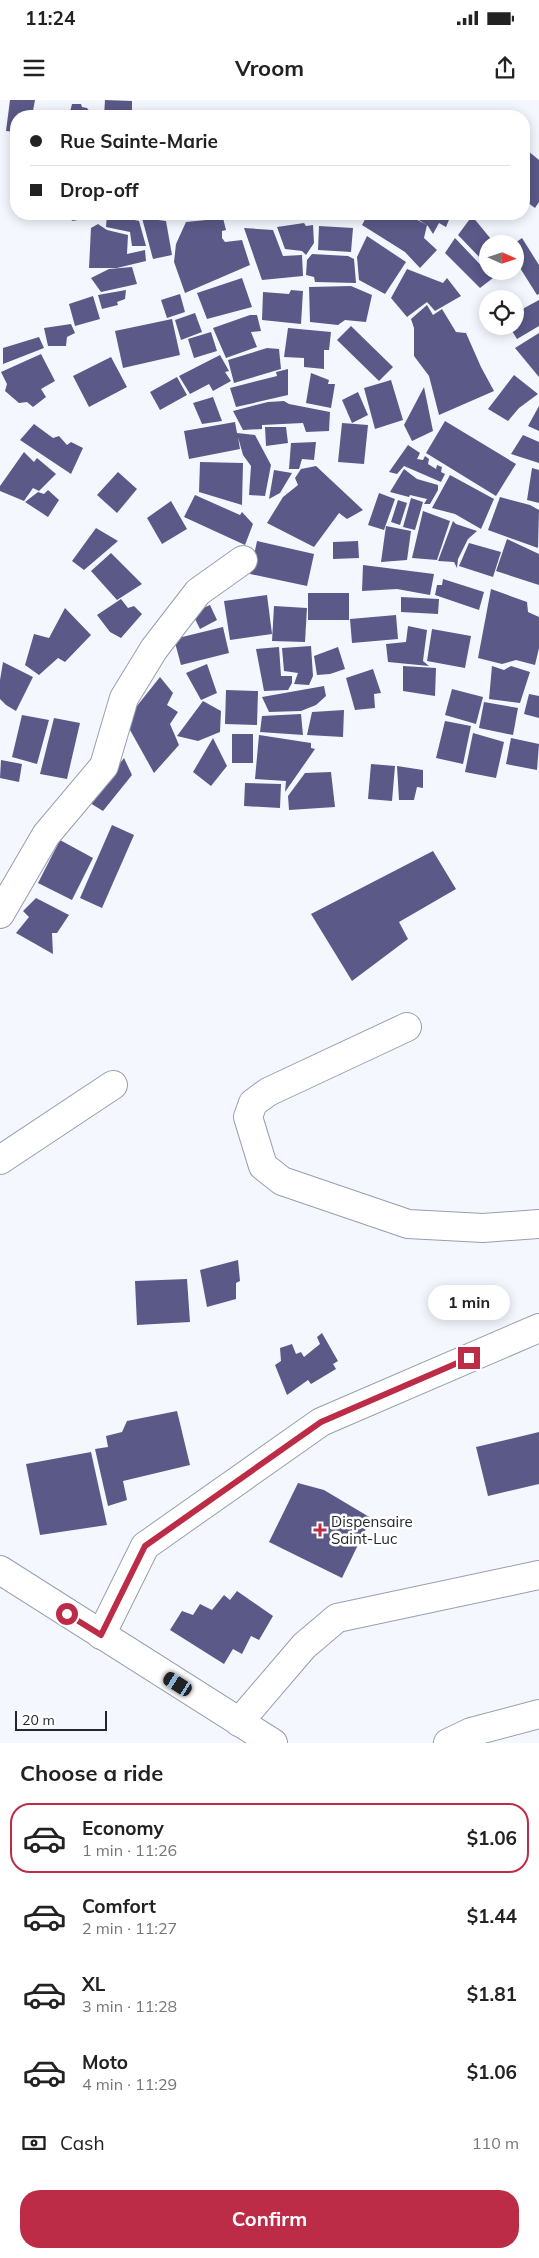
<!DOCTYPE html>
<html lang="en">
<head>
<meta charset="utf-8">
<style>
  body { margin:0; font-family:Mulish,sans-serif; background:#f2f2f2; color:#222; height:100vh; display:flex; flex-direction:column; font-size:19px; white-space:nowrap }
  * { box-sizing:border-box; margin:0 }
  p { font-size:16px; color:#767676 }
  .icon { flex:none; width:28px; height:28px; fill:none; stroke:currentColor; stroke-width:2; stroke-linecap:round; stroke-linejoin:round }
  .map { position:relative; height:1643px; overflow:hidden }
  .side { display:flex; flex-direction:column; background:#fff; flex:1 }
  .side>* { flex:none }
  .top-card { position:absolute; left:10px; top:10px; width:520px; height:110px; border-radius:20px; box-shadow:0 2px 12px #0003; display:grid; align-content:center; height:110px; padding:0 20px; background:#fff }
  .needle { width:32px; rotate:93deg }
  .fabs { position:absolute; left:479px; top:135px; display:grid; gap:10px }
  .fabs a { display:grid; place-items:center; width:45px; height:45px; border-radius:50%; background:#fff; box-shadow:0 2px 12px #0003; font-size:25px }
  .scale { position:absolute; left:15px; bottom:12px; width:92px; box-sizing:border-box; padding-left:5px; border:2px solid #23262c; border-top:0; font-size:14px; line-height:18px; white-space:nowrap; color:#23262c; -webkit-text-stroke:4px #fff; paint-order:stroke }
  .end { position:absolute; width:22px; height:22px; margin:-11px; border:6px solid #bd2c46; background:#fff; box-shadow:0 0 0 2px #fff }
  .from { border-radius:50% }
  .bubble { position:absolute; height:35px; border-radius:18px; background:#fff; box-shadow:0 2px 12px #0003; font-size:16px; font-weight:700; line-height:35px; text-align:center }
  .car { position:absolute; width:15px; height:30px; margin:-15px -8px; border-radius:6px; box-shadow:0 0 4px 1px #0007; background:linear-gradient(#222 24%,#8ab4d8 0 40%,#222 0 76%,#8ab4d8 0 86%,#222 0) }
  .top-card b { display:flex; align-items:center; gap:18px; height:48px; font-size:19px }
  .top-card b+b { border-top:1px solid #e0e0e0 }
  .top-card i { width:12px; height:12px; background:#222 }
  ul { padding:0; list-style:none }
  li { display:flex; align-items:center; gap:15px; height:70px; margin:0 10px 8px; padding:0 10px; border:2px solid transparent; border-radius:20px }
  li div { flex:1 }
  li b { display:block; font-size:19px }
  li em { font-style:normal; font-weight:700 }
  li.on { border-color:#bd2c46 }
  li>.icon { width:45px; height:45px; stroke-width:1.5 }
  h2 { padding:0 20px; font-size:22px; line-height:60px }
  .pay { display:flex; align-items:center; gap:12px; height:55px; padding:0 20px; font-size:19px }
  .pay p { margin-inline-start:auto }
  .action { display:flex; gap:10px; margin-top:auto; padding:10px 20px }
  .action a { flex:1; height:58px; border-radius:20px; background:#bd2c46; color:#fff; font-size:20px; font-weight:700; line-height:58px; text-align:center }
  .status { display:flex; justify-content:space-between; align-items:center; height:35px; padding:0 25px; background:#fff; direction:ltr }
  .status svg { height:14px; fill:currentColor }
  header { display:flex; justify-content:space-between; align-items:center; height:65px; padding:0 20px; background:#fff; font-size:22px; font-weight:700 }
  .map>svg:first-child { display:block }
</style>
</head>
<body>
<div class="status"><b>11:24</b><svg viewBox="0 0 49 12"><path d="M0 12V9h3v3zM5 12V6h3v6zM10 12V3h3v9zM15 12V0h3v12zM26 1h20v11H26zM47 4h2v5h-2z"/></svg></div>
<header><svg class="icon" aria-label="menu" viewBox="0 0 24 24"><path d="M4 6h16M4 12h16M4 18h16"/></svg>Vroom<svg class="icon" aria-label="share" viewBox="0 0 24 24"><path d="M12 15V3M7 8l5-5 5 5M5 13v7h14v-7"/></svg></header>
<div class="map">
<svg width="539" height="1643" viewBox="0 0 539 1643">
  <rect width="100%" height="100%" fill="#f4f8fe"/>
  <g fill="#5a5988">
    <path d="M 10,0 L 35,0 L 32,16 L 16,16 L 16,32 L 6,31 Z"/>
    <path d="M 105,0 L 132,1 L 132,16 L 104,16 Z"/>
    <path d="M 72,4 L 81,4 L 82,7 L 87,8 L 90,12 L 94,10 L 95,16 L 69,16 Z"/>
    <path d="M 528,51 L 539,60 L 539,102 L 535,108 L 524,100 L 524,57 Z"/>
    <path d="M 60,114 L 99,114 L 99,118 L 91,117 L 73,121 Z"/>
    <path d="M 107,114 L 139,121 L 146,146 L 132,146 L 130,132 L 106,127 Z"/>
    <path d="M 190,114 L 241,114 L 223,118 L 226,130 L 222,131 L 222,138 L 225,142 L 242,140 L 250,165 L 185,193 L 174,162 L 176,144 L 186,122 L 216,119 L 192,119 Z"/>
    <path d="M 368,114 L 406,114 L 427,125 L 424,138 L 437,150 L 420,168 L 405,152 L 362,125 Z"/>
    <path d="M 410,114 L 449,114 L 451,115 L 446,127 L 439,123 L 433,134 L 428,126 Z"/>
    <path d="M 472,116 L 495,144 L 488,144 L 488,155 L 484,162 L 458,135 Z"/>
    <path d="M 142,118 L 166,121 L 172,155 L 153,159 Z"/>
    <path d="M 304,123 L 306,126 L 313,125 L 314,143 L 306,155 L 302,151 L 285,149 L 277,127 Z"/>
    <path d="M 98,124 L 107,130 L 128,135 L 127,154 L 145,150 L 146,161 L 117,168 L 89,168 L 91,128 Z"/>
    <path d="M 319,126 L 353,128 L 351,152 L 318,150 Z"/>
    <path d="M 244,128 L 273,130 L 283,156 L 302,155 L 303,176 L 262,180 Z"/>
    <path d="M 367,136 L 406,162 L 385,194 L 359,180 L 357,157 Z"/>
    <path d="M 455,138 L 493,178 L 480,188 L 445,153 Z"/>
    <path d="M 522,138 L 539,165 L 539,194 L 537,195 L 515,160 L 515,143 Z"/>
    <path d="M 312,154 L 348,156 L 354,159 L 356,183 L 315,182 L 314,177 L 306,175 L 307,160 Z"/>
    <path d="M 132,167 L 137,184 L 101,192 L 91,178 L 109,169 Z"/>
    <path d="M 407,169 L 443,183 L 447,178 L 461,196 L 435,211 L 427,202 L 407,217 L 391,198 Z"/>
    <path d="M 242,178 L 252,207 L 207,219 L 197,193 Z"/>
    <path d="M 351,186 L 372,195 L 366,222 L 345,220 L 338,225 L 310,222 L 309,187 Z"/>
    <path d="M 126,190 L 125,199 L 117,202 L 118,205 L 102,209 L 98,195 Z"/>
    <path d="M 291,190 L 303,191 L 301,224 L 262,220 L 263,192 L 289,194 Z"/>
    <path d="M 180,194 L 185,212 L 167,218 L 161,200 Z"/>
    <path d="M 93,196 L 100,219 L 75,226 L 69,204 Z"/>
    <path d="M 539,200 L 539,226 L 517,239 L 509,226 L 515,226 L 515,213 Z"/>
    <path d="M 427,205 L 433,215 L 442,209 L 456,232 L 466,233 L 481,267 L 494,291 L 439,315 L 429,276 L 414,256 L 414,228 L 411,219 Z"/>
    <path d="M 195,213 L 202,232 L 181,240 L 175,220 Z"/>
    <path d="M 250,215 L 257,215 L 261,231 L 251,232 L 257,247 L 226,258 L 213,228 Z"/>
    <path d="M 172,219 L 180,255 L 123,268 L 115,231 Z"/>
    <path d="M 71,224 L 75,233 L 67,237 L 66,246 L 48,246 L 44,228 Z"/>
    <path d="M 351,226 L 393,267 L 379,281 L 337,240 Z"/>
    <path d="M 288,228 L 331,232 L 329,250 L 324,250 L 324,269 L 304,267 L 304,258 L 284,257 Z"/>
    <path d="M 211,232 L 217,251 L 194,258 L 188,239 Z"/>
    <path d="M 539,233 L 539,277 L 515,248 Z"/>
    <path d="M 39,237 L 44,248 L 3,264 L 3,248 Z"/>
    <path d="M 267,248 L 279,249 L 281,269 L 234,283 L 228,260 Z"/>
    <path d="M 41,254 L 55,281 L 41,289 L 46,297 L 33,307 L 27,302 L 19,303 L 5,291 L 7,284 L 1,272 Z"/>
    <path d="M 220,255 L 229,271 L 225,272 L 231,281 L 213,291 L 209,284 L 190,294 L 179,276 Z"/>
    <path d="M 111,257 L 127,287 L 89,307 L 73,276 Z"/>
    <path d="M 288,269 L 288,295 L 236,307 L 230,288 L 277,276 L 276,272 Z"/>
    <path d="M 311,273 L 329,280 L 328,284 L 335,284 L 331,308 L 306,303 Z"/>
    <path d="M 514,275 L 538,294 L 519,308 L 508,321 L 488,309 Z"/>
    <path d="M 177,277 L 187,295 L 160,310 L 150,292 Z"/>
    <path d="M 391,280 L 403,320 L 375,329 L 364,288 Z"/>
    <path d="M 424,287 L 433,331 L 412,341 L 404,325 Z"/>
    <path d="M 358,292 L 368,315 L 352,323 L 342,300 Z"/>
    <path d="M 213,297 L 222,321 L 202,324 L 193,303 Z"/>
    <path d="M 284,301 L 289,304 L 330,312 L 329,331 L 306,332 L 303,323 L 262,325 L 262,329 L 243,330 L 233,311 L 268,302 Z"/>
    <path d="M 539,306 L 539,331 L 528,326 Z"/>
    <path d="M 445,321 L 516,364 L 496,396 L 426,353 Z"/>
    <path d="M 235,322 L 237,333 L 255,335 L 271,365 L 265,396 L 249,395 L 251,366 L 243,355 L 238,337 L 240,349 L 189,359 L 184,331 Z"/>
    <path d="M 342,323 L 368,325 L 364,364 L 338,362 Z"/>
    <path d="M 34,324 L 53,338 L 59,336 L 67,345 L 71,342 L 83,348 L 71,374 L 20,340 Z"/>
    <path d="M 265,327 L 286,327 L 288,343 L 266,346 Z"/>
    <path d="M 523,335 L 539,342 L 539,363 L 511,354 Z"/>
    <path d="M 316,342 L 314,360 L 302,359 L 299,369 L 289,369 L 291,343 Z"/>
    <path d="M 408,345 L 420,353 L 417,359 L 423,360 L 425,356 L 429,359 L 428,364 L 436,369 L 437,365 L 442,367 L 441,372 L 445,374 L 441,382 L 404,366 L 397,374 L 389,372 Z"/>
    <path d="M 24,352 L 34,362 L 37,358 L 56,374 L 39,391 L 33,388 L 24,401 L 0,391 L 0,386 Z"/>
    <path d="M 200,362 L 243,363 L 242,405 L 199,392 Z"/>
    <path d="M 316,366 L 363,410 L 347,419 L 339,413 L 314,447 L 267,423 L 283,397 L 298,385 L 295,378 L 301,369 Z"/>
    <path d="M 532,368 L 539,370 L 539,403 L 527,400 Z"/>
    <path d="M 404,369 L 417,379 L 438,385 L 438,390 L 430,404 L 424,404 L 427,399 L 410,395 L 409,397 L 390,392 Z"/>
    <path d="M 274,370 L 292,373 L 280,393 L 269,399 Z"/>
    <path d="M 118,372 L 137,389 L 117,413 L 97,395 Z"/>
    <path d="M 450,375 L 494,399 L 481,429 L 455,414 L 432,408 Z"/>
    <path d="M 48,390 L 59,400 L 48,417 L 25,402 L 38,392 L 44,394 Z"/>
    <path d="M 379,393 L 395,399 L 384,430 L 368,425 Z"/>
    <path d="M 195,395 L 240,415 L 242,412 L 253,424 L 245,445 L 184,417 Z"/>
    <path d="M 500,397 L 530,405 L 539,410 L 538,448 L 488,430 Z"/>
    <path d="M 411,398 L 423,402 L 415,430 L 403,427 Z"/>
    <path d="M 398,400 L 407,403 L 400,425 L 391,422 Z"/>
    <path d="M 171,401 L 187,429 L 162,444 L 147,418 Z"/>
    <path d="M 423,411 L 450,421 L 437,460 L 412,458 Z"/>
    <path d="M 453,421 L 456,424 L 477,431 L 468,439 L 458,459 L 457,468 L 454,462 L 438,461 Z"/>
    <path d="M 386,426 L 411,431 L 407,460 L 381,462 Z"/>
    <path d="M 96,428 L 118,441 L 84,470 L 72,461 Z"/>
    <path d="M 507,439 L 539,454 L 539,485 L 496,471 Z"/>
    <path d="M 257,441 L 314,454 L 307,486 L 250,474 Z"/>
    <path d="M 358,441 L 359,458 L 333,459 L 333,442 Z"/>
    <path d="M 469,443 L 501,452 L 493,477 L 459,466 Z"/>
    <path d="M 111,453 L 142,484 L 117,500 L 91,471 Z"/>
    <path d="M 363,465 L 434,474 L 430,495 L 397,489 L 362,491 Z"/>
    <path d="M 443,479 L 484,492 L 479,510 L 435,495 L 437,485 L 442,485 Z"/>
    <path d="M 491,489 L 527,502 L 528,512 L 539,517 L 539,548 L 535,565 L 516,560 L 502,564 L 478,558 Z"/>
    <rect x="308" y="493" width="41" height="27"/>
    <path d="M 267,495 L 272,534 L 230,540 L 224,501 Z"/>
    <path d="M 401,497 L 439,499 L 438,514 L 401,512 Z"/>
    <path d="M 121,499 L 128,508 L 134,506 L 142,514 L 121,538 L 110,532 L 97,515 Z"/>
    <path d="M 210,505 L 217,520 L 200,529 L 192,513 Z"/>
    <path d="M 274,506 L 307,508 L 305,542 L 272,541 Z"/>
    <path d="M 65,508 L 91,535 L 65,562 L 58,558 L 39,575 L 25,565 L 34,534 L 49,538 Z"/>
    <path d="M 396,515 L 398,539 L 352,543 L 350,519 Z"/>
    <path d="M 408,526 L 427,530 L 423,561 L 429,566 L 388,562 L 386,544 L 406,542 Z"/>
    <path d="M 223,527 L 229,553 L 181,565 L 174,539 Z"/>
    <path d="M 432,529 L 471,536 L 465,568 L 427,561 Z"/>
    <path d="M 311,546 L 313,576 L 309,585 L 294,584 L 298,573 L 284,571 L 282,548 Z"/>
    <path d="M 279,547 L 281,576 L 292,576 L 292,583 L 288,590 L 264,591 L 256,549 Z"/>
    <path d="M 338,547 L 345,569 L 330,574 L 317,575 L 314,556 Z"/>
    <path d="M 3,562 L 33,577 L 16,611 L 6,605 L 0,599 L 0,580 Z"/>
    <path d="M 207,564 L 217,593 L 201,600 L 186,573 Z"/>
    <path d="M 403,566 L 436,568 L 435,596 L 403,591 Z"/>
    <path d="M 492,566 L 504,570 L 511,566 L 530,572 L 520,603 L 489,599 Z"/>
    <path d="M 373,569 L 381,593 L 374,594 L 375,608 L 355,610 L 346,578 Z"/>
    <path d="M 160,577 L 173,593 L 167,605 L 178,612 L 170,624 L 179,645 L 154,673 L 125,621 Z"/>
    <path d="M 324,586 L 326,596 L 316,605 L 301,611 L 269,612 L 262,597 Z"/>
    <path d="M 452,589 L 483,597 L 476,624 L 445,615 Z"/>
    <path d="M 226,590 L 258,591 L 257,625 L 225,624 Z"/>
    <path d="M 529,594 L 539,596 L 539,618 L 524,614 Z"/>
    <path d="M 203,601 L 221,611 L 220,632 L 198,641 L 177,636 Z"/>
    <path d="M 484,602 L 518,608 L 513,635 L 479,628 Z"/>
    <path d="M 344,610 L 343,637 L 307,635 L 312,612 Z"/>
    <path d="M 301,614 L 303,635 L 260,632 L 262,616 Z"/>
    <path d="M 22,615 L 49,620 L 37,664 L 12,657 Z"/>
    <path d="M 54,618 L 80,623 L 67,679 L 40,674 Z"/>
    <path d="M 445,621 L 471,626 L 463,664 L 436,658 Z"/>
    <path d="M 473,633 L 504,642 L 496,678 L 465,672 Z"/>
    <rect x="232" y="634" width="21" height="29"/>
    <path d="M 259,635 L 311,643 L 311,648 L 315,649 L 285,692 L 286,681 L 255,679 Z"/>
    <path d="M 213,638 L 227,666 L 211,686 L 193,672 Z"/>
    <path d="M 511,638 L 539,644 L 537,670 L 506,664 Z"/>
    <path d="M 124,658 L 132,675 L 103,711 L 90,703 Z"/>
    <path d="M 1,660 L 22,664 L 19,682 L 0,678 Z"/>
    <path d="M 371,664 L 395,666 L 392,701 L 368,699 Z"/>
    <path d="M 397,666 L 423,670 L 423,688 L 417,687 L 414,700 L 399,700 Z"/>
    <path d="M 331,672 L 335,707 L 289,710 L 288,696 L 305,673 Z"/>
    <path d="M 245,683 L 281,684 L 280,708 L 244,706 Z"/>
    <path d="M 112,725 L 134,735 L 102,808 L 80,798 Z"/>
    <path d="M 60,740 L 93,758 L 72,800 L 38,783 Z"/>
    <path d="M 433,751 L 456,789 L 399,822 L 408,839 L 352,881 L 311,814 Z"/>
    <path d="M 36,798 L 69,815 L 57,833 L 52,833 L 53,854 L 16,833 L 29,817 L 23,811 Z"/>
    <path d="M 238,1160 L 240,1181 L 236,1183 L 236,1199 L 207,1207 L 200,1170 Z"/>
    <path d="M 187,1179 L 190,1222 L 137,1225 L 135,1181 Z"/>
    <path d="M 322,1233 L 338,1261 L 333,1264 L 336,1269 L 311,1284 L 308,1280 L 287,1295 L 275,1265 L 281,1261 L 280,1248 L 292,1244 L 296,1254 L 301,1252 L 304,1257 L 320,1244 L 317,1237 Z"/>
    <path d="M 177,1311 L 190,1365 L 123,1381 L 127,1400 L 108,1406 L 95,1349 L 108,1347 L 106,1336 L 122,1332 L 127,1321 Z"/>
    <path d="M 539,1332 L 539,1384 L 488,1396 L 476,1347 Z"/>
    <path d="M 91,1352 L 107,1425 L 40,1435 L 26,1364 Z"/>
    <path d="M 298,1383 L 324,1390 L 371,1418 L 342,1478 L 269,1442 Z"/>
    <path d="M 237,1491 L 273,1516 L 259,1540 L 251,1536 L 242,1554 L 233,1549 L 224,1564 L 170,1530 L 182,1511 L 193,1515 L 200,1504 L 212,1510 L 224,1495 L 230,1500 Z"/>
  </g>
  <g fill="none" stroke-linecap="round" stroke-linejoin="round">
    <defs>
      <g id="minor">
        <path d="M 0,814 L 46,735 L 104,666 L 124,598 L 154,549 L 198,492 L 243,460"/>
        <path d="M 407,927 L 268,992 L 253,1003 L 248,1017 L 263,1066 L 282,1081 L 408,1124 L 483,1128 L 539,1124"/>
        <path d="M 0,1060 L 113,985"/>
        <path d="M 0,1470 L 273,1643"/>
        <path d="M 101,1535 L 145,1446 L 321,1322 L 539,1228"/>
        <path d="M 239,1622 L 304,1546 L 337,1518 L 539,1475"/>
        <path d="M 448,1643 L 471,1632 L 539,1614"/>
      </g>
    </defs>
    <use href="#minor" stroke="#969fae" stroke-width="30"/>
    <use href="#minor" stroke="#fff" stroke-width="28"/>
  </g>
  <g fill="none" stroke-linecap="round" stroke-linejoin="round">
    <path stroke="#bd2c46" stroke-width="6" d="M 67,1514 L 101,1535 L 145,1446 L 321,1322 L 469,1258"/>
  </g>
  <path fill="#bd2c46" stroke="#fff" stroke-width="2" d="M317.5 1422.5h5v5h5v5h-5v5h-5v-5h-5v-5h5z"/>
  <g text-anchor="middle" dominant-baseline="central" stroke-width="5" stroke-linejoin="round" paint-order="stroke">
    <g font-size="15" fill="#23262c" stroke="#fff" text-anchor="start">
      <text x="331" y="1421">Dispensaire<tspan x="331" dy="17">Saint-Luc</tspan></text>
    </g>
  </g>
</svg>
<div class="fabs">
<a><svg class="needle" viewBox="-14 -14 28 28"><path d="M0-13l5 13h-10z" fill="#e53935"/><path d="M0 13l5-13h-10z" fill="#767676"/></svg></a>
<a><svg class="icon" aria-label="locate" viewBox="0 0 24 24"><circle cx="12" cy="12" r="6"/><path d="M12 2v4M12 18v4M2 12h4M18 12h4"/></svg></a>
</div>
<div class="scale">20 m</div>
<i class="end from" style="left:67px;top:1514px"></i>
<i class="end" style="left:469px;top:1258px"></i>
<div class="bubble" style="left:428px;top:1185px;width:82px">1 min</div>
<i class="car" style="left:178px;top:1584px;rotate:302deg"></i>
<div class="top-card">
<b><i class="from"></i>Rue Sainte-Marie</b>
<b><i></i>Drop-off</b>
</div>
</div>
<section class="side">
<h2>Choose a ride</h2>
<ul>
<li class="on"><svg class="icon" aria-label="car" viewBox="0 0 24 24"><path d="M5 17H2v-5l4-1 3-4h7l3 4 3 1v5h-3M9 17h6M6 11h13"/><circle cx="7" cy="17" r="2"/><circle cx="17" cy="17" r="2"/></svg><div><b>Economy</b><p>1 min · 11:26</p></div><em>$1.06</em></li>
<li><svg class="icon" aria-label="car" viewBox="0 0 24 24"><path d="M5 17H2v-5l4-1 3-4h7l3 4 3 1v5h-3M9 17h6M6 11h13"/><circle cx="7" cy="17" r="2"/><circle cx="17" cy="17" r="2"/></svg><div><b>Comfort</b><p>2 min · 11:27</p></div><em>$1.44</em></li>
<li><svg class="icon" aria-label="car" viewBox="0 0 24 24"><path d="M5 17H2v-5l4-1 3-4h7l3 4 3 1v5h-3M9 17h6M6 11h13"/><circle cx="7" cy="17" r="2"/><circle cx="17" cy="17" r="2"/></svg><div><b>XL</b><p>3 min · 11:28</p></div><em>$1.81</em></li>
<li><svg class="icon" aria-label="car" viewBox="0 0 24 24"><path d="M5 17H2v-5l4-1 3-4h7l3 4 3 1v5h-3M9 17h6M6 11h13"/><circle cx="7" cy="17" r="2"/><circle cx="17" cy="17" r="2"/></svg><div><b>Moto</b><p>4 min · 11:29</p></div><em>$1.06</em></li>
</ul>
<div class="pay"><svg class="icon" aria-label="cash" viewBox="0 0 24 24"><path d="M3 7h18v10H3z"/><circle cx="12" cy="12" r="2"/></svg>Cash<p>110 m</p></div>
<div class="action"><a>Confirm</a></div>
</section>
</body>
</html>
